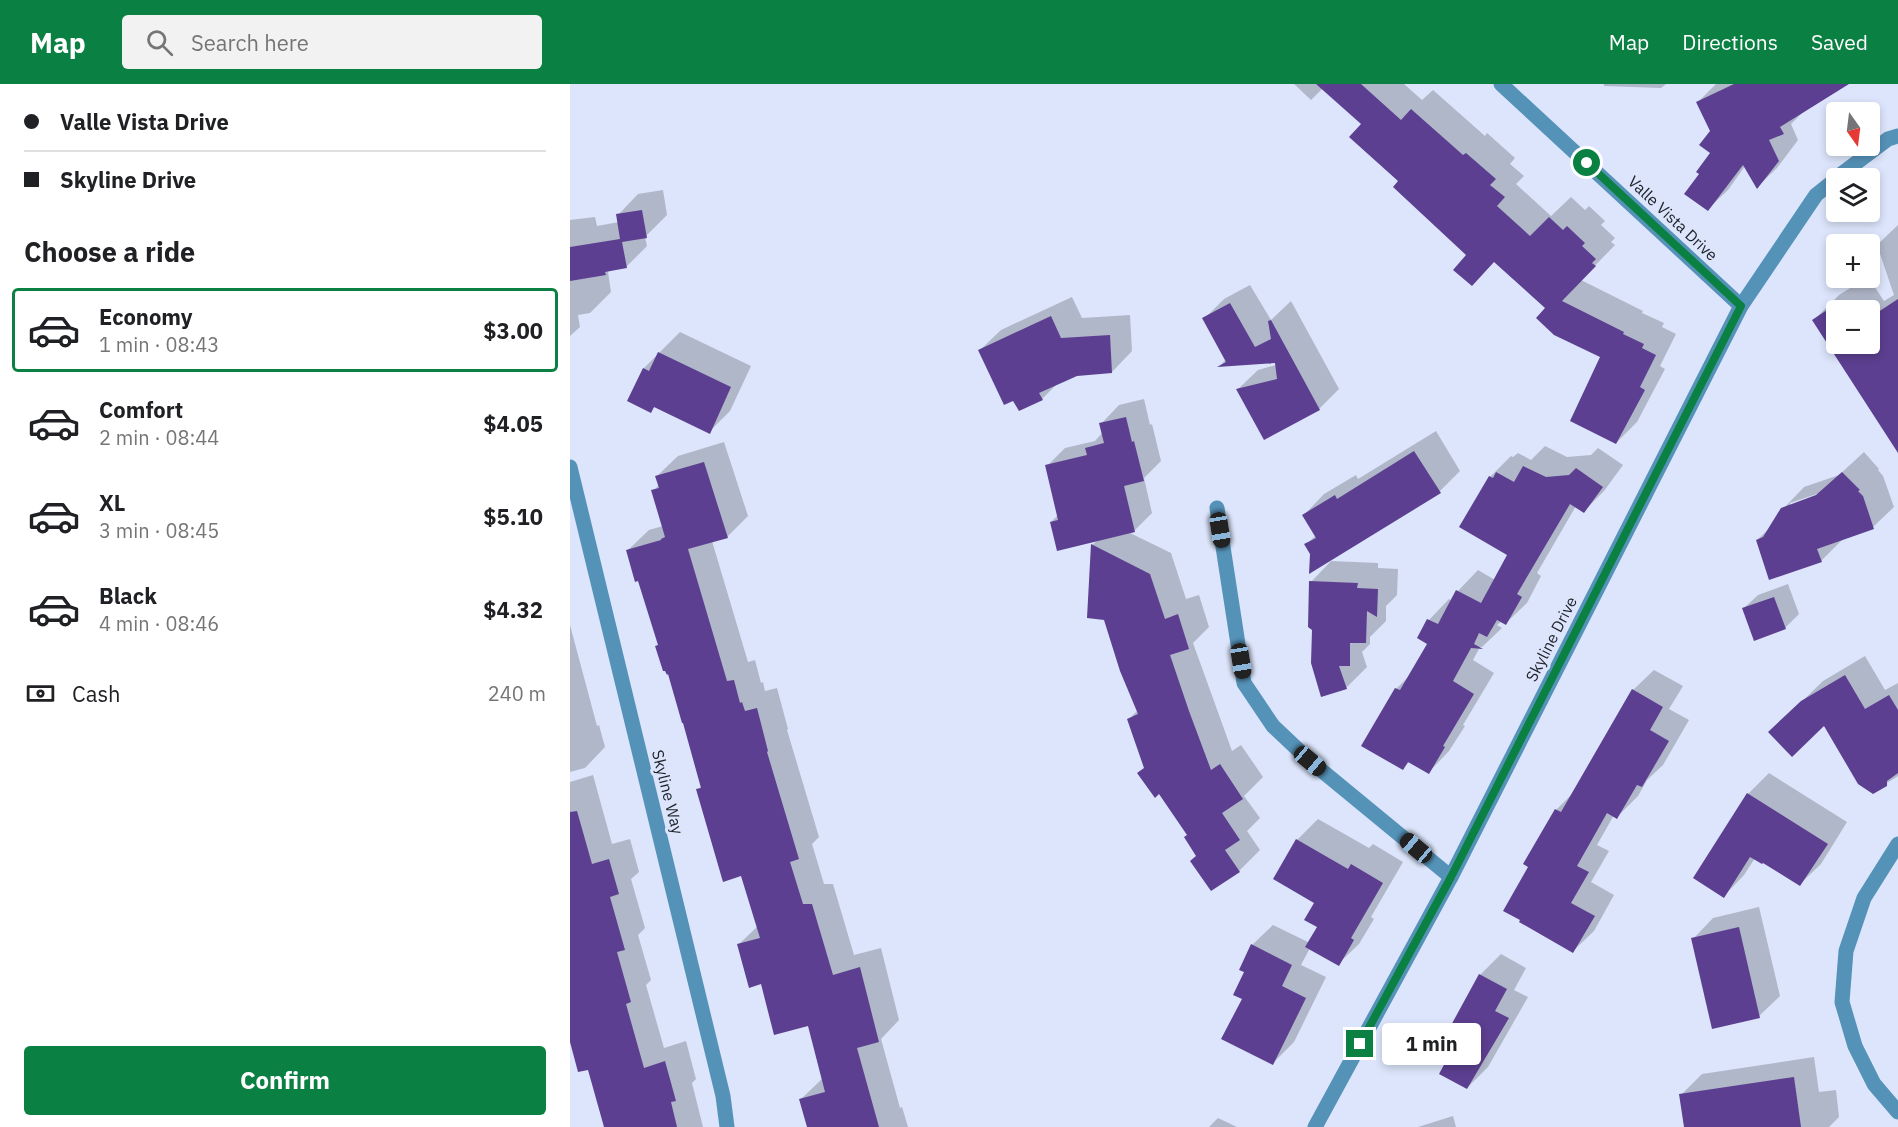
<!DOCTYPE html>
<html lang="en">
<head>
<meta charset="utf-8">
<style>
  body { margin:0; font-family:"IBM Plex Sans",sans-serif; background:#f2f2f2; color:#202124; height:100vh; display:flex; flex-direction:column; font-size:22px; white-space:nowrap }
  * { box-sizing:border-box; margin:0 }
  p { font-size:20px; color:#757577 }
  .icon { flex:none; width:33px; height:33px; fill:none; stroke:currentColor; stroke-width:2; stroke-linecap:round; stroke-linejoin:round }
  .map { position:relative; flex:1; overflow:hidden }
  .panel { display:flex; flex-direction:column; background:#fff; width:570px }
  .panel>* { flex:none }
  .hud { display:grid; align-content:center; height:132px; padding:0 24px; background:#fff }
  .needle { width:39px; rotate:166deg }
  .fabs { position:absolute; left:1256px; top:18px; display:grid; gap:12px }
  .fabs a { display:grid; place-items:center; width:54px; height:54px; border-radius:6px; background:#fff; box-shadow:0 3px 9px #0003; font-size:30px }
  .end { position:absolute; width:27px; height:27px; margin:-14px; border:8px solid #0b8043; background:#fff; box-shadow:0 0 0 3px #fff }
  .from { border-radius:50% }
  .bubble { position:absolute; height:42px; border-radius:6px; background:#fff; box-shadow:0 3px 9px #0003; font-size:20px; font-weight:700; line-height:42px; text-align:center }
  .car { position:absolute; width:18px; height:36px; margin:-18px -9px; border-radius:8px; box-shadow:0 0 4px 2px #0007; background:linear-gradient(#222 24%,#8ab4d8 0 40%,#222 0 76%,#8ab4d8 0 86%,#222 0) }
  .hud b { display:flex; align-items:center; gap:21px; height:57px; font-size:22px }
  .hud b+b { border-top:2px solid #e0e0e0 }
  .hud i { width:15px; height:15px; background:#202124 }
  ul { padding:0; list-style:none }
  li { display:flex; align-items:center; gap:18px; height:84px; margin:0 12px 9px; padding:0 12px; border:3px solid transparent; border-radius:6px }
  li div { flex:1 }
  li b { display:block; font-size:22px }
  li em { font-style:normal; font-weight:700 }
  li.active { border-color:#0b8043 }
  li>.icon { width:54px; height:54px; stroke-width:1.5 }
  h2 { padding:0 24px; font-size:27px; line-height:72px }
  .pay { display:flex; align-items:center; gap:15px; height:66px; padding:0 24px; font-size:22px }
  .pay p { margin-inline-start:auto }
  .primary-button { display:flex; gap:12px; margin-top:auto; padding:12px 24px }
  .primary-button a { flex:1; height:69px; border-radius:6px; background:#0b8043; color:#fff; font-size:24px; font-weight:700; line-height:69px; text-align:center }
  header { display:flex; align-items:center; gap:36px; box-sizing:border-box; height:84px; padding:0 30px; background:#0b8043; color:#fff }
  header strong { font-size:28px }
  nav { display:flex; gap:33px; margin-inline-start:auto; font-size:21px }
  .search { width:420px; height:54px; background:#f2f2f2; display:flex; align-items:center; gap:15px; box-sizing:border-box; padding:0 21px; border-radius:6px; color:#757577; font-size:22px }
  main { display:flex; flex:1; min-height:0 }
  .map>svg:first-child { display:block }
</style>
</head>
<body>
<header>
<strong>Map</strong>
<div class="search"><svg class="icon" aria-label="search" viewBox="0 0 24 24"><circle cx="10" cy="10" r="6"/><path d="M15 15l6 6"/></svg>Search here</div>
<nav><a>Map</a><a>Directions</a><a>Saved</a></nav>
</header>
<main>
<section class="panel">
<div class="hud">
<b><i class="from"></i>Valle Vista Drive</b>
<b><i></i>Skyline Drive</b>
</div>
<h2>Choose a ride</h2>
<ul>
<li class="active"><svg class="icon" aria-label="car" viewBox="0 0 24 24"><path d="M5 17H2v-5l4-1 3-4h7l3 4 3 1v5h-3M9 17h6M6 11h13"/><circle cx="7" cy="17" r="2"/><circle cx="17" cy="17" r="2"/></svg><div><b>Economy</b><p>1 min · 08:43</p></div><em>$3.00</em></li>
<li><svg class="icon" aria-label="car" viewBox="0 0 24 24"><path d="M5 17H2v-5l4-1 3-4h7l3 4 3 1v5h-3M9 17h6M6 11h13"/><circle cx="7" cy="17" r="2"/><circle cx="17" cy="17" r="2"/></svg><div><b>Comfort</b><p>2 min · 08:44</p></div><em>$4.05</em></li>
<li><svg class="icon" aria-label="car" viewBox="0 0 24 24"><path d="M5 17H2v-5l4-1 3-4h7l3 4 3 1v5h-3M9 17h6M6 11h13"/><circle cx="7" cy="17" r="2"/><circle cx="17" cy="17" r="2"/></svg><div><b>XL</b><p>3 min · 08:45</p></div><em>$5.10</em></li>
<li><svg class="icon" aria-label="car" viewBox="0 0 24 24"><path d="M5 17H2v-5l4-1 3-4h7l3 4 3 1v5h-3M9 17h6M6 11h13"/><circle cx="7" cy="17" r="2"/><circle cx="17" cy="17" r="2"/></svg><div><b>Black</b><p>4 min · 08:46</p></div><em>$4.32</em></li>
</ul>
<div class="pay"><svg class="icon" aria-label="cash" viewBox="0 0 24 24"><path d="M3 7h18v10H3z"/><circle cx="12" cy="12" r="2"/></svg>Cash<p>240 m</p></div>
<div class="primary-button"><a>Confirm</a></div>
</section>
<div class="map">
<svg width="1328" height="1043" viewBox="0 0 1328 1043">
  <rect width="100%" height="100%" fill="#dce5fb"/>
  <g fill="#0003" fill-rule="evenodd">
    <path d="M 724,0 L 834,0 L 852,16 L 863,6 L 915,52 L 917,49 L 945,74 L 940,80 L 954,92 L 946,100 L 981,132 L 1001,113 L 1015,126 L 1019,122 L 1035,137 L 1031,141 L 1045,154 L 1041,158 L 1045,161 L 1011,196 L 1073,227 L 1072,229 L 1094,239 L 1092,243 L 1106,250 L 1090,282 L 1095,285 L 1067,338 L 1046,359 L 1032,272 L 925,177 L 898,171 L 830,97 L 793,40 L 753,4 L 741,16 Z"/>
    <path d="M 1034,0 L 1096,0 L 1091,4 L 1034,2 Z"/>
    <path d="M 1146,0 L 1276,0 L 1232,29 L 1221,40 L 1228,56 L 1207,84 L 1187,103 L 1175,82 L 1158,106 L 1138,125 L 1131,89 L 1142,68 L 1141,47 L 1128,18 Z"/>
    <path d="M 93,106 L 97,131 L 75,153 L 77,162 L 56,183 L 40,185 L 38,188 L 41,208 L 20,229 L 8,231 L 10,243 L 0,252 L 0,136 L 25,133 L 27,142 L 49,138 L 48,131 L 68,110 Z"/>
    <path d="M 1328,141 L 1328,345 L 1244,236 L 1269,211 L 1296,194 L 1299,194 L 1314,217 L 1324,211 L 1307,161 ZM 1266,226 L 1299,226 L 1299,260 L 1266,260 Z"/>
    <path d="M 680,201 L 701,236 L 721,217 L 769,305 L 749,325 L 668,305 L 688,286 L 706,281 L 706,277 L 651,281 L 656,275 L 634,235 L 654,215 Z"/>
    <path d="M 502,213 L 512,234 L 560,231 L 562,267 L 542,288 L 507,290 L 488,299 L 472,315 L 410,266 L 431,246 Z"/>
    <path d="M 110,248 L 181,282 L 160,327 L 139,348 L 85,322 L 81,327 L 59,316 L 74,284 Z"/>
    <path d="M 574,315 L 580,341 L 582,340 L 591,377 L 574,394 L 582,429 L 564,447 L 558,448 L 601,469 L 616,515 L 629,511 L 639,543 L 623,559 L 640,606 L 662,667 L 671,661 L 693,693 L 674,712 L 690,734 L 677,747 L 690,766 L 669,787 L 628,771 L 619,750 L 576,683 L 559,635 L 568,626 L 522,461 L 528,456 L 481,438 L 488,431 L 477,382 L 495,364 L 525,357 L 533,348 L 531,340 L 549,321 Z"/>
    <path d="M 866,347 L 890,387 L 870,407 L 741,469 L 736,461 L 746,451 L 734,431 L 754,410 L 786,391 L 788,395 Z"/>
    <path d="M 154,358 L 178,432 L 157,453 L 142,457 L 178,578 L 185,576 L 191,599 L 193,598 L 195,607 L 207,604 L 218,645 L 217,646 L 249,753 L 242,760 L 254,800 L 263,800 L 284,871 L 311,864 L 329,936 L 311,955 L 330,1024 L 332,1023 L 338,1043 L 239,1043 L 231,1015 L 252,995 L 239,940 L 192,898 L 168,861 L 188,842 L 172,790 L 127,706 L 132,702 L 99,588 L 58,466 L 79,446 L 93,442 L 83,407 L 89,401 L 87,392 L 108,372 Z"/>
    <path d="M 975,362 L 997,373 L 1021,371 L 1028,364 L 1053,381 L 1034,407 L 1014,427 L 1006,422 L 967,489 L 971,492 L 957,519 L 936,539 L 932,537 L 927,541 L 932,544 L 912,563 L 910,563 L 903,576 L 924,589 L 893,641 L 895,642 L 879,667 L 859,688 L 840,677 L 833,684 L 793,661 L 827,604 L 841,590 L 859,559 L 849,554 L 859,536 L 879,515 L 882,517 L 888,507 L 908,486 L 925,496 L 939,470 L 891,443 L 920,393 L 941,372 L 943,373 L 948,369 L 961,376 Z"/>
    <path d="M 1294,368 L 1309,385 L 1308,386 L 1313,392 L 1324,423 L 1303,443 L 1272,456 L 1251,477 L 1187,456 L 1202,442 L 1213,425 L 1234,403 L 1269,391 ZM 1253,408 L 1254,410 L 1220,422 L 1220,419 Z"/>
    <path d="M 761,477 L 808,479 L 808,484 L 828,485 L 827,511 L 816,522 L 816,537 L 800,553 L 800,560 L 792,568 L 797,583 L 776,604 L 744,545 L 741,498 Z"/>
    <path d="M 1218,500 L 1229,530 L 1215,544 L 1174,524 L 1188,511 Z"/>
    <path d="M 0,541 L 27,642 L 29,641 L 35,663 L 15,684 L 0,688 Z"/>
    <path d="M 1295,572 L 1315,606 L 1328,599 L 1328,692 L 1303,708 L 1254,639 L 1220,629 L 1253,597 Z"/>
    <path d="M 1084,586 L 1113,602 L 1099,625 L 1119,636 L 1093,681 L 1077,696 L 1068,712 L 1047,733 L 1044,731 L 1027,761 L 1039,767 L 1021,798 L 1044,811 L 1024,847 L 1003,867 L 960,782 L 955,780 L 987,725 L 1006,706 L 1063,606 Z"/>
    <path d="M 1199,689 L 1277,738 L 1251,780 L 1230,800 L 1185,774 L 1174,791 L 1154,812 L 1178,710 Z"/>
    <path d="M 23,691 L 42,760 L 60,755 L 69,788 L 61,795 L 75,844 L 68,851 L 81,896 L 76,901 L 94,964 L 116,957 L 126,995 L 122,999 L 133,1043 L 35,1043 L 19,984 L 0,929 L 0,698 Z"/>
    <path d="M 748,735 L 799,764 L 803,760 L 833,778 L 801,833 L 804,835 L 789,860 L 768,880 L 740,864 L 731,881 L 756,893 L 724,958 L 703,979 L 674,915 L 676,888 L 682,861 L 703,841 L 740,859 L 749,842 L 746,818 L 727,756 Z"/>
    <path d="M 1189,823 L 1210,912 L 1189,932 L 1123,855 L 1143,834 Z"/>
    <path d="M 931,870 L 956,884 L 944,906 L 958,913 L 918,983 L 897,1004 L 892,951 L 910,891 Z"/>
    <path d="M 1244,973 L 1249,1008 L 1266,1006 L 1269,1033 L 1259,1043 L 1115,1043 L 1111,1011 L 1132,990 Z"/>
    <path d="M 883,1032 L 886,1043 L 848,1043 Z"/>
    <path d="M 648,1034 L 667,1043 L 639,1043 Z"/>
  </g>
  <g fill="#5c3f90">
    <path d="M 746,0 L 791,0 L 831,36 L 841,25 L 893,71 L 896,69 L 926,95 L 920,101 L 935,113 L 927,122 L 960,152 L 979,133 L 993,146 L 997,142 L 1015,159 L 1012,162 L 1026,175 L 1022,179 L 1026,182 L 992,217 L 1054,248 L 1053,250 L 1074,260 L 1072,264 L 1086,271 L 1070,303 L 1075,306 L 1046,360 L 1000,337 L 1030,273 L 984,251 L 966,234 L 975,224 L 924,178 L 902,202 L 883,186 L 896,171 L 823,103 L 828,97 L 779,53 L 791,40 Z"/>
    <path d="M 1164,0 L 1279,0 L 1210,43 L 1214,50 L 1199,56 L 1209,77 L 1187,105 L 1173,81 L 1138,127 L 1114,110 L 1129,90 L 1126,88 L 1140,69 L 1129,61 L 1140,47 L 1126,18 Z"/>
    <path d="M 72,126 L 77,154 L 52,158 L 57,184 L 35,188 L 36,191 L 0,197 L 0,163 L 50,155 L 46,130 Z"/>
    <path d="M 1328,215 L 1328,369 L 1242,236 L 1272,216 L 1279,226 L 1266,226 L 1266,260 L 1299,260 L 1299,234 Z"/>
    <path d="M 660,219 L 685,263 L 701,255 L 698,237 L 701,236 L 750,326 L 694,356 L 666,305 L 707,295 L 705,279 L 647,283 L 656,278 L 632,234 Z"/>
    <path d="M 481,232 L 491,254 L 540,251 L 542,289 L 507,292 L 469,309 L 473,316 L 449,327 L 443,317 L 434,321 L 408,266 Z"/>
    <path d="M 88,268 L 161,303 L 140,350 L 84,323 L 81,329 L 57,317 L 73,284 L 79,287 Z"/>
    <path d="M 556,333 L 562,358 L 564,357 L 574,397 L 554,402 L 565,448 L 487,467 L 480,438 L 488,436 L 475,381 L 517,371 L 515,364 L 534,359 L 529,339 Z"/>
    <path d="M 844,367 L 871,409 L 739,490 L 740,470 L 734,460 L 746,454 L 732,431 L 765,411 L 767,415 Z"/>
    <path d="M 134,378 L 158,454 L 118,465 L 157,597 L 164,596 L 170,619 L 172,618 L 175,627 L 187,624 L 198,667 L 197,668 L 229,775 L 220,778 L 233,820 L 242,820 L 263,891 L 290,883 L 309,958 L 287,964 L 309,1043 L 237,1043 L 229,1015 L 255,1008 L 238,942 L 204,951 L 191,900 L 179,904 L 167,860 L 190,854 L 171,792 L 153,798 L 126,705 L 131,704 L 113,639 L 112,639 L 98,590 L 97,591 L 95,587 L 93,587 L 85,562 L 88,561 L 68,497 L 65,498 L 56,466 L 91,456 L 91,455 L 95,453 L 81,406 L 89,404 L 85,392 Z"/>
    <path d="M 953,382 L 976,393 L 999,391 L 1006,384 L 1033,403 L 1014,429 L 1000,420 L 947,510 L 952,513 L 936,541 L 927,536 L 917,553 L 909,549 L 904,560 L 913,565 L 901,564 L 883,597 L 904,610 L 873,662 L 875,663 L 859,690 L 838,678 L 833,686 L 791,662 L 825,604 L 830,606 L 857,560 L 847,554 L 857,535 L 868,540 L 886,506 L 911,519 L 937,471 L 889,443 L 919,392 L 923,394 L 926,388 L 944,398 Z"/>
    <path d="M 1272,388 L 1290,406 L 1288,407 L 1293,412 L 1304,445 L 1247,465 L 1252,478 L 1199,496 L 1186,456 L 1193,453 L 1211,424 L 1246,411 Z"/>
    <path d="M 521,460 L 580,490 L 595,535 L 608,530 L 619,565 L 600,571 L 619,627 L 641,686 L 650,680 L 673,715 L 652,729 L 670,756 L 655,766 L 670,788 L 641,807 L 620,777 L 626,772 L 614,753 L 617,751 L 589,710 L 585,714 L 567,689 L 574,684 L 557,635 L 568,630 L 550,587 L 534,536 L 517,534 Z"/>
    <path d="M 739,497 L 788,499 L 787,504 L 808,505 L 807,533 L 797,527 L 796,559 L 780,559 L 780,582 L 769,582 L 777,605 L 751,613 L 741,579 L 742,546 L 738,543 Z"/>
    <path d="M 1204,513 L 1216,545 L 1184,557 L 1172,524 Z"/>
    <path d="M 1275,591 L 1295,625 L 1319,611 L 1328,626 L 1328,689 L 1317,697 L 1317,702 L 1303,710 L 1288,700 L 1254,642 L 1222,673 L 1198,648 L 1231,617 Z"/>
    <path d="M 1062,605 L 1093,623 L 1080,646 L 1099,657 L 1072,703 L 1067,701 L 1047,735 L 1037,729 L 1007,782 L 1019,788 L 1001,819 L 1025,832 L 1003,869 L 949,838 L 950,836 L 933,827 L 958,783 L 953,780 L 985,725 L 991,728 Z"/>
    <path d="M 1177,709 L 1258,760 L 1230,802 L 1193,779 L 1192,780 L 1180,773 L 1154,814 L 1123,794 Z"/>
    <path d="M 7,727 L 22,780 L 39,775 L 49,810 L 40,813 L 55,866 L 47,868 L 61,918 L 56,920 L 74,984 L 95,977 L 106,1017 L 101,1018 L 107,1043 L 34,1043 L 18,986 L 8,988 L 0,958 L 0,728 Z"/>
    <path d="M 726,755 L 778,785 L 781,780 L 813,799 L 781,854 L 784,856 L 769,882 L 735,863 L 747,843 L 734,836 L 744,819 L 703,795 Z"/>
    <path d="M 1169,843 L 1190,934 L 1142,945 L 1121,854 Z"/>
    <path d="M 681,860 L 722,881 L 712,902 L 736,914 L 703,981 L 651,955 L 672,915 L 663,911 L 674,888 L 669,886 Z"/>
    <path d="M 909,890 L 937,905 L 925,927 L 939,934 L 897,1005 L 869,990 L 890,951 L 879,945 Z"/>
    <path d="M 1224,993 L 1231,1043 L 1114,1043 L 1109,1010 Z"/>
  </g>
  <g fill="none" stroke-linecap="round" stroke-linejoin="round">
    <g stroke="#5592b8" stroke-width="15">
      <path d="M 931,0 L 1171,222"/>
      <path d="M 0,383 L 153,1012 L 157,1043"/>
      <path d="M 647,424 L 674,599 L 703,642 L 740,677 L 881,793"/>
      <path d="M 1328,760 L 1294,814 L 1276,867 L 1272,918 L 1285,962 L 1304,1000 L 1328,1028"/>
    </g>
    <g stroke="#5592b8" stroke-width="15">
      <path d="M 1266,94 L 1318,55 L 1328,52"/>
      <path d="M 745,1043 L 881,793 L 1171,222 L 1246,111 L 1266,95"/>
    </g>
  </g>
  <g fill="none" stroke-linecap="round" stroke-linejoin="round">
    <path stroke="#0b8043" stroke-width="8" d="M 790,960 L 881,793 L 1171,222 L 1017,79"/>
  </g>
  <g text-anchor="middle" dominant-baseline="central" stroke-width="6" stroke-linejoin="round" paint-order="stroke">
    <g font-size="16" fill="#1d2128" stroke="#dce5fb">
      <text transform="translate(1103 134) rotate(43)">Valle Vista Drive</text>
      <text transform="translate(981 555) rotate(-63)">Skyline Drive</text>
      <text transform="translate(98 708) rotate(76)">Skyline Way</text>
    </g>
  </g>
</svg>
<div class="fabs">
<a><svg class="needle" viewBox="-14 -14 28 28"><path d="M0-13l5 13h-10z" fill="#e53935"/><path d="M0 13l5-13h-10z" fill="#757577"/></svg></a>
<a><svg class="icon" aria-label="layers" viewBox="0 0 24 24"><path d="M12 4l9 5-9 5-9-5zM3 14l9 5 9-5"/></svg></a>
<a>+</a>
<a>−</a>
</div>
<i class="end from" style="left:1017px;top:79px"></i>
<i class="end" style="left:790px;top:960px"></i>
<div class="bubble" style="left:812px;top:939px;width:99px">1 min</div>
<i class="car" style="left:650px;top:446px;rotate:171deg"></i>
<i class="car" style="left:671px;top:577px;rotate:171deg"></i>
<i class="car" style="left:740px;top:677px;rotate:130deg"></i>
<i class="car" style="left:846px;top:764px;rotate:310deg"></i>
</div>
</main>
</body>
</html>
